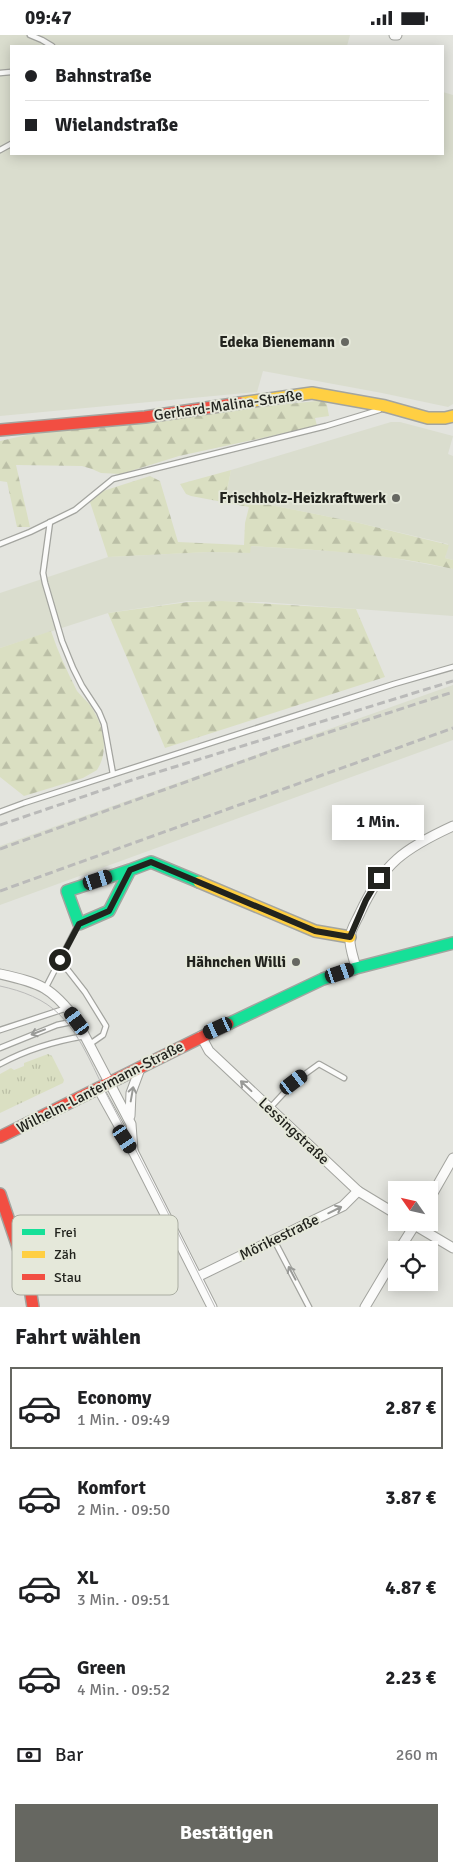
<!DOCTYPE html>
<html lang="de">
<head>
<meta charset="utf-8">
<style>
  body { margin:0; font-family:Signika,sans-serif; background:#f2f2f2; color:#202124; height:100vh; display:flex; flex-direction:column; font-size:19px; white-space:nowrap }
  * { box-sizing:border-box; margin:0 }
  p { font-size:16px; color:#757577 }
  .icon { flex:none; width:28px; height:28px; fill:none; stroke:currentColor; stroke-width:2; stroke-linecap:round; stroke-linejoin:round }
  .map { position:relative; height:1272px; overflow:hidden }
  .sheet { display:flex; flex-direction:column; background:#fff; flex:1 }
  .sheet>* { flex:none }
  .top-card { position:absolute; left:10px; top:10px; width:434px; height:110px; border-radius:0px; box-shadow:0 2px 12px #0003; display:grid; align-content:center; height:110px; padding:0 15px; background:#fff }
  .needle { width:32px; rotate:304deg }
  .buttons { position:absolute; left:388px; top:1146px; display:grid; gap:10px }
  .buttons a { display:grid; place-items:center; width:50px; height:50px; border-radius:0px; background:#fff; box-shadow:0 2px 12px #0003; font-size:25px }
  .end { position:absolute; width:22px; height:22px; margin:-11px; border:6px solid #22231e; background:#fff; box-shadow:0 0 0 2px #fff }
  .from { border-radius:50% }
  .bubble { position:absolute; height:35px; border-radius:0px; background:#fff; box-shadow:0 2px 12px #0003; font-size:16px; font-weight:800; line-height:35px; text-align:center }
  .car { position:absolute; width:15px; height:30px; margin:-15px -8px; border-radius:6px; box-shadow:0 0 4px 1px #0007; background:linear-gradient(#222 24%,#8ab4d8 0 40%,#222 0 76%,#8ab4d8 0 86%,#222 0) }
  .top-card b { display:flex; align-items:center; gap:18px; height:48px; font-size:19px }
  .top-card b+b { border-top:1px solid #e0e0e0 }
  .top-card i { width:12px; height:12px; background:#202124 }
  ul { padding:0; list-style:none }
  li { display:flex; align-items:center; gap:15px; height:82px; margin:0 10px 8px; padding:0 5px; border:2px solid transparent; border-radius:0px }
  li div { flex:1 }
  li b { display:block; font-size:19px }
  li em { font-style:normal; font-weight:800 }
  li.on { border-color:#666761 }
  li>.icon { width:45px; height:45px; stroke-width:1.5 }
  h2 { padding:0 15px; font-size:22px; line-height:60px }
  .pay { display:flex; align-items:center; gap:12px; height:55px; padding:0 15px; font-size:19px }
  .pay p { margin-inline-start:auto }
  .primary-button { display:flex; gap:10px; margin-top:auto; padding:10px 15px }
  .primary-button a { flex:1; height:58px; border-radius:0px; background:#666761; color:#fff; font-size:20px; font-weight:800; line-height:58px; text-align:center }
  .status { display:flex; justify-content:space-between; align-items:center; height:35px; padding:0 25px; background:#fff; direction:ltr }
  .status svg { height:14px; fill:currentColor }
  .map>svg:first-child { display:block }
</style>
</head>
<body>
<div class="status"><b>09:47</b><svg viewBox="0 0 49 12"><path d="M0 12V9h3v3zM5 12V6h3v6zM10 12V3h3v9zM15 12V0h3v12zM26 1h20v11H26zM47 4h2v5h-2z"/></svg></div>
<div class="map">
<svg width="453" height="1272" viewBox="0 0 453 1272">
  <defs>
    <pattern id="grass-tufts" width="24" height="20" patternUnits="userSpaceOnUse" patternTransform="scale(1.25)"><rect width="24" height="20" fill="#dadfc2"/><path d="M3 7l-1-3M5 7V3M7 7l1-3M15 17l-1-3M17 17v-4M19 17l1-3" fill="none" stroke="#bbbfa6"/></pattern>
    <pattern id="forest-firs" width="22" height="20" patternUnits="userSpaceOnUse" patternTransform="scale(1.25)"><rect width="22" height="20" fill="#dadfc2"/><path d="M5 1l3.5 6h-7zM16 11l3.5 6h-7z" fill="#bbbfa6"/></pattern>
  </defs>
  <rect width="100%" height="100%" fill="#e3e4de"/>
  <g fill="#daddce">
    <path d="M 0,0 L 350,0 L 347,11 L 11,11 L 11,119 L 442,119 L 443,57 L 453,60 L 453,369 L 448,372 L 382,358 L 263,336 L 257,357 L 0,381 Z"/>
    <path d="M 391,387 L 400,387 L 453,401 L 448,419 L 453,421 L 453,525 L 445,523 L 448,509 L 355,487 L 226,461 L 231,435 Z"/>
    <path d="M 250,511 L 346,517 L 388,522 L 453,534 L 453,581 L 262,567 L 188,566 L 108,578 L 0,613 L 0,558 L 108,522 L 209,517 L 250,518 Z"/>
    <path d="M 453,650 L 453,705 L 0,870 L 0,811 Z"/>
  </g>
  <path fill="url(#grass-tufts)" d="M 48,1019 L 52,1021 L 64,1045 L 63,1048 L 0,1078 L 0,1039 L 11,1033 L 14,1035 L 24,1031 L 24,1028 Z"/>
  <g fill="url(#forest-firs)">
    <path d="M 326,365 L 329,381 L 315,383 L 317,391 L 179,421 L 121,439 L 101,438 L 92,434 L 82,431 L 16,430 L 30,492 L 17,492 L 7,447 L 0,446 L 0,406 L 27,400 L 153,383 Z"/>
    <path d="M 231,435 L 226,461 L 355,487 L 449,510 L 445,523 L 453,525 L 453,534 C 386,518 319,515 251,511 L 250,518 L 209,517 L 108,522 L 90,467 L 103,456 L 150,441 L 160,446 L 178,507 L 244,510 L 245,488 L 249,472 L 191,461 L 186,459 L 180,449 Z"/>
    <path d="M 222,566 L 356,574 L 385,642 L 165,713 L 108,578 L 188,567 Z"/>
    <path d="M 51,596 C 58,617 67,636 77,656 C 81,661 86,665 90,670 C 103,689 110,715 97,735 L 83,743 L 24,761 L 0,742 L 0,613 Z"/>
  </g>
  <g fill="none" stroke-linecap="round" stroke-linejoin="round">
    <defs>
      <g id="lane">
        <path d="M 30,0 L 42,5 L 52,11"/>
        <path d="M 0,38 L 11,37"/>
        <path d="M 0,115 L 11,109"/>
        <path d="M 50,487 L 43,538 L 45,548 L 62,606 L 73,633 L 82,651 L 99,677 L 104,689 L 113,739"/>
        <path d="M 0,509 L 30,497 L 75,475 L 113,444 L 326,391 L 379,375"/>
        <path d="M 0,777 L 24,768 L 394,649 L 453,632"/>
        <path d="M 60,925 L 85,957 L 106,991 L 103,1000 L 90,1009"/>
        <path d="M 46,952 L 78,890"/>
        <path d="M 0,995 L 67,973"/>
        <path d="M 0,1013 L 57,990 L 76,986"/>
        <path d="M 0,1029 C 26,1015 55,1006 85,1001"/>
        <path d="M 270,1073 L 294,1047 L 319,1029 L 344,1043"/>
        <path d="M 274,1205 L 309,1272"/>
      </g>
      <g id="street">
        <path d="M 394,0 L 397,0"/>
        <path d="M 356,933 C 354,924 349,911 350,903 C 350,895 357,885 360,878 C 383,828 405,813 453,791"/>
        <path d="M 0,939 C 40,948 52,952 77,986 L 131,1089 L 133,1116"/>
        <path d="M 201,1001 L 209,1016 L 358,1156 L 396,1179"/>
        <path d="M 98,1053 L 133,1116 L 212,1272"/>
        <path d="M 130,1081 L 131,1058 L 141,1031"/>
        <path d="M 429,1165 L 453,1123"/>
        <path d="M 411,1188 L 453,1213"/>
        <path d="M 399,1215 L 416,1188"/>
        <path d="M 197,1242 L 343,1171 L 358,1156"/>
        <path d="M 365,1272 L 396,1220"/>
      </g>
      <g id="fast">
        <path d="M 130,835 L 67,856 L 79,889 L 109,876 L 130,835 L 151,827 L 199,847"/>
        <path d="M 228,989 L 323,944 L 356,933 L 453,908"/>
      </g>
      <g id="slow">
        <path d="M 240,368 L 312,358 L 385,371 L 428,383 L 445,383 L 453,381"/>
        <path d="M 199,847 L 315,896 L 350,902"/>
      </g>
      <g id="jam">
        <path d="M 0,395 L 145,382 L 240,368"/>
        <path d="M 0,1102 L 228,989"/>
        <path d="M 0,1159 L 28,1242 L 33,1272"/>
      </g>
    </defs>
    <use href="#lane" stroke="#a3a49f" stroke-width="7"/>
    <use href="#street" stroke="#a3a49f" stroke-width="11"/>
    <use href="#fast" stroke="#a3a49f" stroke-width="14"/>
    <use href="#slow" stroke="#a3a49f" stroke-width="14"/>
    <use href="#jam" stroke="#a3a49f" stroke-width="14"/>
    <use href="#lane" stroke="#fbfbfa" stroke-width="4.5"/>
    <use href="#street" stroke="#fbfbfa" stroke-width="9"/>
    <use href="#fast" stroke="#16e098" stroke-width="11"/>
    <use href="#slow" stroke="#ffcf43" stroke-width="11"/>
    <use href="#jam" stroke="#f24e42" stroke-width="11"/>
    <path stroke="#babab9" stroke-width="1" d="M 0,951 C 23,956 44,964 60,980 C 83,1003 95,1038 110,1066 C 146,1134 181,1203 215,1272"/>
    <g stroke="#babab9" stroke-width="3" stroke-dasharray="8 4" stroke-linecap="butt">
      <path d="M 0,790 L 132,745 L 453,646"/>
      <path d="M 0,814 L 277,714 L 453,657"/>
      <path d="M 0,856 L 453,693"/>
    </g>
  </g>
  <defs><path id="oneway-shaft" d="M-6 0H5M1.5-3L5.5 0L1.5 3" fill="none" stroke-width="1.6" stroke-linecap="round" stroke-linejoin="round" transform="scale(1.25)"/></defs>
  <g stroke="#999a97">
    <use href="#oneway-shaft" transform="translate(38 997) rotate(159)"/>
    <use href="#oneway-shaft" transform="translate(246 1051) rotate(-137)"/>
    <use href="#oneway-shaft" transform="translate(132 1059) rotate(-80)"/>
    <use href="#oneway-shaft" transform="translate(335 1175) rotate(-26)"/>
    <use href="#oneway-shaft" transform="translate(292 1238) rotate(-118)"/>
  </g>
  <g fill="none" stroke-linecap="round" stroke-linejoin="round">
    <path stroke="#22231e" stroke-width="6" d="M 60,925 L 79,889 L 109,876 L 130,835 L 151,827 L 315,896 L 350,902 L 366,865 L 379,843"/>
  </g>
  <g fill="#666761" stroke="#e5e8da" stroke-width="2">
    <circle cx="345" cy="307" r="5"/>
    <circle cx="396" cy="463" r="5"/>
    <circle cx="296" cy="927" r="5"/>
  </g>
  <g text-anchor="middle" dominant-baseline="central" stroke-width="4" stroke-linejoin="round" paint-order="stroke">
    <g font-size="15" font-weight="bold" fill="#22231e" stroke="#e5e8da" text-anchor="end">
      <text x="335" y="307">Edeka Bienemann</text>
      <text x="386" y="463">Frischholz-Heizkraftwerk</text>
      <text x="286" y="927">Hähnchen Willi</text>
    </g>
    <g font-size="15" fill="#22231e" stroke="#e5e8da">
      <text transform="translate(228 370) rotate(-8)">Gerhard-Malina-Straße</text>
      <text transform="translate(100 1052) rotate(-27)">Wilhelm-Lantermann-Straße</text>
      <text transform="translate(294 1096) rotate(43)">Lessingstraße</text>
      <text transform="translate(279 1202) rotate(-26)">Mörikestraße</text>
    </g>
  </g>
  <rect x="12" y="1180" width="166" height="80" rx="8" fill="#e5e8da" stroke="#aaada2" stroke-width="1"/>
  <rect x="22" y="1194" width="23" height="6" fill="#16e098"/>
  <rect x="22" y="1216" width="23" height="7" fill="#ffcf43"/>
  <rect x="22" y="1239" width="23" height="6" fill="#f24e42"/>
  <g font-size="14" fill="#22231e">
    <text x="54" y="1202">Frei</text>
    <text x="54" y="1224">Zäh</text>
    <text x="54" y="1247">Stau</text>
  </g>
</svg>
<div class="buttons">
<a><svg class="needle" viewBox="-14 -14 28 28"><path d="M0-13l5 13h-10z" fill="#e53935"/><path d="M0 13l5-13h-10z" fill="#757577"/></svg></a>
<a><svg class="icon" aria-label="locate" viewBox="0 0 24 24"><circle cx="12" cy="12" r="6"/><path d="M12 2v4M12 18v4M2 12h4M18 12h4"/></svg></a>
</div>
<i class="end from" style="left:60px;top:925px"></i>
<i class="end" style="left:379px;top:843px"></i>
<div class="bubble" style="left:332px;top:770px;width:92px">1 Min.</div>
<i class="car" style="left:98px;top:845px;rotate:72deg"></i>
<i class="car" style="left:340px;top:938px;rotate:71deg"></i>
<i class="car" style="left:77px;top:986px;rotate:324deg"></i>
<i class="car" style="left:218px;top:993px;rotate:245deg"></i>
<i class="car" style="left:294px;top:1047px;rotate:53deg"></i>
<i class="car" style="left:125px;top:1104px;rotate:147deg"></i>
<div class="top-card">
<b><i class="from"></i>Bahnstraße</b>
<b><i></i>Wielandstraße</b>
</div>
</div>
<section class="sheet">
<h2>Fahrt wählen</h2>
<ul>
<li class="on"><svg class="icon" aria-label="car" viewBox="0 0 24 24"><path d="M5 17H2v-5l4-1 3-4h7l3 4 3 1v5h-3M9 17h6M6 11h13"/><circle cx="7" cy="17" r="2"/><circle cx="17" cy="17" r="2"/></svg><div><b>Economy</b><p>1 Min. · 09:49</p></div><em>2.87 €</em></li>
<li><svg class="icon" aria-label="car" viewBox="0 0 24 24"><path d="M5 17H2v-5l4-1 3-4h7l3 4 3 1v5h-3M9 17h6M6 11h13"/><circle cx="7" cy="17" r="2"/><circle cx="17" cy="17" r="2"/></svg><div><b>Komfort</b><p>2 Min. · 09:50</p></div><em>3.87 €</em></li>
<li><svg class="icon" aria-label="car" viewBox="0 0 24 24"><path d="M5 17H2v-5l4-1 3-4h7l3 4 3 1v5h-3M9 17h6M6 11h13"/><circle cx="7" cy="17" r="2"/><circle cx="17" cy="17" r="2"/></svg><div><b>XL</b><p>3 Min. · 09:51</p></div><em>4.87 €</em></li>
<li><svg class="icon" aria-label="car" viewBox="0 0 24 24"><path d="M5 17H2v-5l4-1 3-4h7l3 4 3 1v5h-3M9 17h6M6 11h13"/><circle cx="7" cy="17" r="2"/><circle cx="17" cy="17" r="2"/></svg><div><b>Green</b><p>4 Min. · 09:52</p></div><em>2.23 €</em></li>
</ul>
<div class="pay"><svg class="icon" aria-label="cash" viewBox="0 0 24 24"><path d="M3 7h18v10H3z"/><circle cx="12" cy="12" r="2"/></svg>Bar<p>260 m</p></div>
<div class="primary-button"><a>Bestätigen</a></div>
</section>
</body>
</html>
